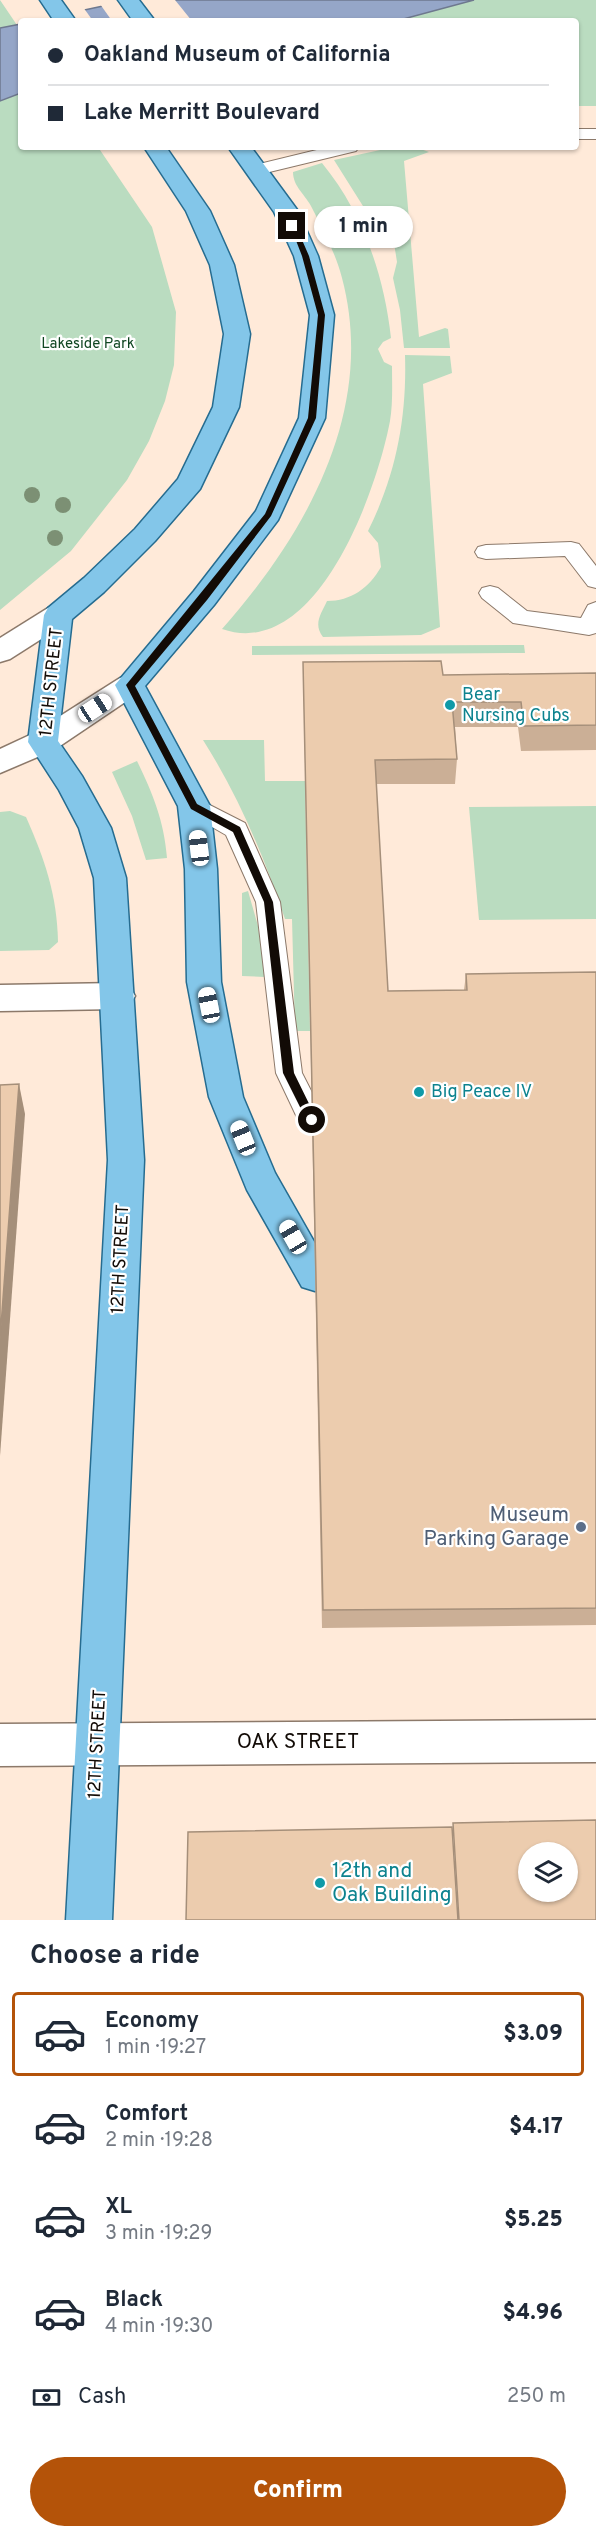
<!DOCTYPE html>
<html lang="en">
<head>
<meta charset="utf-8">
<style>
  body { margin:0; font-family:Overpass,sans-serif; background:#f6f6f7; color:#1f2937; height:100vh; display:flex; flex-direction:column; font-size:22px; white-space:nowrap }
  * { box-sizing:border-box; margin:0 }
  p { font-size:20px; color:#747a83 }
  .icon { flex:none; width:33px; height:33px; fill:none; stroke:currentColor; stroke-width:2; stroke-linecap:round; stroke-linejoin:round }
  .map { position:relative; height:1920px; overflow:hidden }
  .sheet { display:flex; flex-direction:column; background:#fff; flex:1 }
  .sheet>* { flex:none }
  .top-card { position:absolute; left:18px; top:18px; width:561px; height:132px; border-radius:6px; box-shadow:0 2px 4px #0004; display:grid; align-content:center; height:132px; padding:0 30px; background:#fff }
  .buttons { position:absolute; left:518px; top:1842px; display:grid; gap:12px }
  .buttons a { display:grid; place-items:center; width:60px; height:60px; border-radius:50%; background:#fff; box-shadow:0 2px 4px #0004; font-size:30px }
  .end { position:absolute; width:27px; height:27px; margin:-14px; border:8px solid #120b06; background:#fff; box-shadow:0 0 0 3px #fff }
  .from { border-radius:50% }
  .bubble { position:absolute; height:42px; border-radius:21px; background:#fff; box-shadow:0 2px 4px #0004; font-size:20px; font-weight:800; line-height:42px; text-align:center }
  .car { position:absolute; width:18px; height:36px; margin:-18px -9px; border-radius:8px; box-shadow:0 0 4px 2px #0007; background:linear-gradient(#fff 24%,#345 0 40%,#fff 0 76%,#345 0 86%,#fff 0) }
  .top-card b { display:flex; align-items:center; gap:21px; height:57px; font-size:22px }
  .top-card b+b { border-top:2px solid #e0e1e3 }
  .top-card i { width:15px; height:15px; background:#1f2937 }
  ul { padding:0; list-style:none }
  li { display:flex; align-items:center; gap:18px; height:84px; margin:0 12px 9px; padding:0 18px; border:3px solid transparent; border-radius:6px }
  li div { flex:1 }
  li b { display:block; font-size:22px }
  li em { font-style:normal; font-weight:800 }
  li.on { border-color:#b45309 }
  li>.icon { width:54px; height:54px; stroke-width:1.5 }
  h2 { padding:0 30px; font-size:27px; line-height:72px }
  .pay { display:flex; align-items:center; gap:15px; height:66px; padding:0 30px; font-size:22px }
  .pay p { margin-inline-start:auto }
  .cta { display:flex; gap:12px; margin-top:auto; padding:12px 30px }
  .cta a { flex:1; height:69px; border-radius:36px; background:#b45309; color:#fff; font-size:24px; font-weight:800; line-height:69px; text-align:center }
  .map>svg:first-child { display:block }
</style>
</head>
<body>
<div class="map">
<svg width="596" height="1920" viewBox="0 0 596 1920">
  <rect width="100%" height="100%" fill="#ffead9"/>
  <g fill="#badcc0">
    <path d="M 0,0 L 21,31 L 21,147 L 98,147 L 152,227 L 176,312 L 174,365 L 165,401 L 149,441 L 127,480 L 71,551 L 0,610 Z"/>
    <path d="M 175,0 L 596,0 L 596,106 L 576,106 L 576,21 L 192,21 Z"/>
    <path d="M 394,147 L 415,147 L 429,152 L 404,161 L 419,337 L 445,328 L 448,329 L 450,348 L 404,348 L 400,310 L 393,278 L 397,262 L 394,243 L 382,226 L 368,214 L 334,160 Z"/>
    <path d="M 322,163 C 363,213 384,275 391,338 L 383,342 L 378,349 L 384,362 L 392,366 C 392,384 393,403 390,421 C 377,490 317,662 222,629 C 306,534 377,410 342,278 C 336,254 323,230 312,208 C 306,195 293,187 293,172 Z"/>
    <path d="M 405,355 L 450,356 L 452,373 L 423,384 L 440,627 L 421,635 L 323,637 C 313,624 321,614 327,601 C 351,601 369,588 381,567 L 378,543 L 368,531 C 396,475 407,418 405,355 Z"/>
    <path d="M 524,645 L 525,653 L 252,655 L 252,646 Z"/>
    <path d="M 203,740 L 264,740 L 265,781 L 305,781 L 310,1031 L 295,1031 L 292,919 L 285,919 C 264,856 238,795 203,740 Z"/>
    <path d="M 137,761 C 153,794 164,821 167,858 L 146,860 L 132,816 L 112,772 Z"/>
    <path d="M 596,806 L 596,919 L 479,920 L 469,807 Z"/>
    <path d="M 10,811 L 26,817 C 45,860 57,895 58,942 L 49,950 L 0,951 L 0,812 Z"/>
    <path d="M 248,891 L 258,926 L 265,977 L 242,976 L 242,893 Z"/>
  </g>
  <g fill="#95a6c8" stroke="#6e788e" stroke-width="1.5">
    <path d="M 131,0 L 474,0 L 396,21 L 33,21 Z"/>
    <path d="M 21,24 L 21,93 L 0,101 L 0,28 Z"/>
  </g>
  <g fill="#ffead9">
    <path d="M 117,0 L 175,0 L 192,21 L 112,21 L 100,4 Z"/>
    <path d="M 83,7 L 93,21 L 30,21 L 32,18 Z"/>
  </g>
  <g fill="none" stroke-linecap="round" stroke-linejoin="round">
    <defs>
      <g id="service">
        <rect x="576" y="129" width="20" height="10"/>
        <path d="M 329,147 L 359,147 L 356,151 L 257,175 L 251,174 L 248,170 L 251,166 Z"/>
        <path d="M 571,542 L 579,544 L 596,566 L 596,588 L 588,586 L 565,556 L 486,559 L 478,557 L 475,552 L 478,547 L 486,545 Z"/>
        <path d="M 490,586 L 498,588 L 527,611 L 581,618 L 588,605 L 596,602 L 596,633 L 589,635 L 513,623 L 482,598 L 479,593 L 482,588 Z"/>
        <path d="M 194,797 L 245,823 L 280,902 L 302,1073 L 326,1120 L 322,1128 L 312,1131 L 302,1128 L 276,1073 L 256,902 L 226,835 L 186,812 L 182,806 L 186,800 Z"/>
      </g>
      <path id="minor" d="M 118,983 L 130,987 L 135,996 L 130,1005 L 118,1009 L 0,1011 L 0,985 Z"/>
      <g id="secondary">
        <path d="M 58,605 L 68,608 L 72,615 L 68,622 L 10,659 L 0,662 L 0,638 L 48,608 Z"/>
        <path d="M 130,675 L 140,678 L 145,685 L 140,692 L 54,750 L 0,773 L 0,749 L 32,734 L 120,678 Z"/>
        <path d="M 596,1720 L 596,1762 L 0,1766 L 0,1724 Z"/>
      </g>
      <g id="primary">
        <path d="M 40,0 L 61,0 L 76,21 L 54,21 Z"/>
        <path d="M 118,0 L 139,0 L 155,21 L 133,21 Z"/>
        <path d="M 144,147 L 166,147 L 210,211 L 234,265 L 250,334 L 239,407 L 200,489 L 155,541 L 104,592 L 72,619 L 58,741 L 82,776 L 111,828 L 126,878 L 144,1160 L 112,1920 L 66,1920 L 108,1160 L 94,878 L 79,828 L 59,790 L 28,742 L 44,615 L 48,608 L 84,578 L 135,529 L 178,479 L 213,407 L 224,334 L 210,265 L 186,211 Z"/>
        <path d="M 228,147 L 251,147 L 298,211 L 318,256 L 334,315 L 325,418 L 278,520 L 214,605 L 145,686 L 210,806 L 217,869 L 221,982 L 243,1097 L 275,1173 L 333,1275 L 328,1287 L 315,1291 L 302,1287 L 247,1190 L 209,1097 L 187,982 L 185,869 L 178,806 L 115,685 L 194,591 L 256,511 L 299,418 L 310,315 L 294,256 L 274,212 Z"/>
      </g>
    </defs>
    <use href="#service" stroke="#8c796a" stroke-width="2"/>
    <use href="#minor" stroke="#8c796a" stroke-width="3"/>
    <use href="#secondary" stroke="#8c796a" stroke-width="3"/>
    <use href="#primary" stroke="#266c90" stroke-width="3"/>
    <use href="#service" fill="#fff" fill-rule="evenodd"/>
    <use href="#minor" fill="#fff" fill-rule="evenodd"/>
    <use href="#secondary" fill="#fff" fill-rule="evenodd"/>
    <use href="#primary" fill="#83c6e9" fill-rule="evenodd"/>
  </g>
  <g fill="#7c9074">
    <circle cx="32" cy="495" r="8"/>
    <circle cx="63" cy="505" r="8"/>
    <circle cx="55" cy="538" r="8"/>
  </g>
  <path fill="#cbaf96" d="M 303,662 L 443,675 L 596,673 L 596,750 L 521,751 L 518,727 L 455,727 L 457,759 L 455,784 L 376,784 L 388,991 L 464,990 L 466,974 L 596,972 L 596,1625 L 322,1628 Z"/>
  <path fill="#a58f7a" d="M 19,1084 L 25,1114 L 0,1456 L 0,1339 Z"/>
  <g fill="#ecccae" stroke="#a58f7a" stroke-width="1.5" fill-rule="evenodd">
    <path d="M 441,661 L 443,675 L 596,673 L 596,725 L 524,726 L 521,702 L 452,702 L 457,759 L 375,760 L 388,991 L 467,990 L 466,974 L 596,972 L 596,1608 L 323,1610 L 303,662 Z"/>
    <path d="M 19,1084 L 0,1339 L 0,1085 Z"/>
    <path d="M 596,1820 L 596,1920 L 459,1920 L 453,1823 ZM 528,1852 L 567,1852 L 567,1892 L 528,1892 Z"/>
    <path d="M 452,1827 L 458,1920 L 186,1920 L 188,1832 Z"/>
  </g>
  <path fill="#120b06" d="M 290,225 L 296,226 L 309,256 L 325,315 L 316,418 L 271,516 L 207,600 L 135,686 L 197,804 L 240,827 L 273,902 L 294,1073 L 317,1120 L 312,1125 L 308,1123 L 283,1073 L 264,902 L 233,832 L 191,809 L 126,685 L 265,514 L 308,418 L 318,315 L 302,256 Z"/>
  <g fill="#0f9aa8" stroke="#fff" stroke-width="2">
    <circle cx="450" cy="705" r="6"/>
    <circle cx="419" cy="1092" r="6"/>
    <circle cx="320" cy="1883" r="6"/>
  </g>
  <circle fill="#5c6f8a" stroke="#fff" stroke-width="2" cx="581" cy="1527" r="6"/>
  <g text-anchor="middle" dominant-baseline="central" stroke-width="4.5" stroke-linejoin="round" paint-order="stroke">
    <g font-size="15" fill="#104622" stroke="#fff">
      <text x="88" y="344">Lakeside Park</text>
    </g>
    <g font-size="18" fill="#120b06" stroke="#fff">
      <text transform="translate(52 682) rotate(-84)">12TH STREET</text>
      <text transform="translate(121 1259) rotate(-87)">12TH STREET</text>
      <text transform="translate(98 1744) rotate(-87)">12TH STREET</text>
    </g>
    <g font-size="18" fill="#0d838f" stroke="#fff" text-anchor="start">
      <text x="462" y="695">Bear<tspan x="462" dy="21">Nursing Cubs</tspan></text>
      <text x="431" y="1092">Big Peace IV</text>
    </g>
    <g font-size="21" fill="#4e5e75" stroke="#fff" text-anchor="end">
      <text x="569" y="1515">Museum<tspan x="569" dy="24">Parking Garage</tspan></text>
    </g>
    <g font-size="21" fill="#120b06" stroke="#fff">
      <text x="298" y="1742">OAK STREET</text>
    </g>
    <g font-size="21" fill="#0d838f" stroke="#fff" text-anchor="start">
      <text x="332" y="1871">12th and<tspan x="332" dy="24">Oak Building</tspan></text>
    </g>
  </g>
</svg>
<div class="buttons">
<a><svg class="icon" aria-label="layers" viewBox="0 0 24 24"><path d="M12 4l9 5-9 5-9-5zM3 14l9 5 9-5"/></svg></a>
</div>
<i class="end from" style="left:312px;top:1120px"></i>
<i class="end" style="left:292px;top:226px"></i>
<div class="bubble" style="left:314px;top:206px;width:99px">1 min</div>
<i class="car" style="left:95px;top:708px;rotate:57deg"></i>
<i class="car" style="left:199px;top:848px;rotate:353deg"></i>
<i class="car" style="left:209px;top:1005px;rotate:349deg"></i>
<i class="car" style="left:243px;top:1138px;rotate:338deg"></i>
<i class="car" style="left:293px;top:1237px;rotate:330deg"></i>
<div class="top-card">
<b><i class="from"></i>Oakland Museum of California</b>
<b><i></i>Lake Merritt Boulevard</b>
</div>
</div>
<section class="sheet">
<h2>Choose a ride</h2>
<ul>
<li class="on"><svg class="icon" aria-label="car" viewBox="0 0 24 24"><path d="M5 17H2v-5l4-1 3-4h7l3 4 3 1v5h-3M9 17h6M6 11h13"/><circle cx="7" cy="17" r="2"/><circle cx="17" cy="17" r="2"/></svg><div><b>Economy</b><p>1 min · 19:27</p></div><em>$3.09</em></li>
<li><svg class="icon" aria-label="car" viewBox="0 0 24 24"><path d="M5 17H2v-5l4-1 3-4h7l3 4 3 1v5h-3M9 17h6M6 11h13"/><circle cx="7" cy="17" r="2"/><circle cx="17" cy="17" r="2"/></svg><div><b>Comfort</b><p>2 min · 19:28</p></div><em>$4.17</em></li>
<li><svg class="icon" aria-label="car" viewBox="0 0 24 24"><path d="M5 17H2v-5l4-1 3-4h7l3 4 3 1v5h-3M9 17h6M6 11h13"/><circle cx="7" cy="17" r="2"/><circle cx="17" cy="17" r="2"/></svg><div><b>XL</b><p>3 min · 19:29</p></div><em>$5.25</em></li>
<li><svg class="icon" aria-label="car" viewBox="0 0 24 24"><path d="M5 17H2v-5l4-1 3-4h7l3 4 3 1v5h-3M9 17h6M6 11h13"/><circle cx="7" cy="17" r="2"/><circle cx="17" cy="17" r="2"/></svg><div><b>Black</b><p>4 min · 19:30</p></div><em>$4.96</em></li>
</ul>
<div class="pay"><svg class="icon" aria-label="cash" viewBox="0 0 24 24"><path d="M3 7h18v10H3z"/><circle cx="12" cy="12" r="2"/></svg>Cash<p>250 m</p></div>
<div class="cta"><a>Confirm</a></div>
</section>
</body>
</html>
